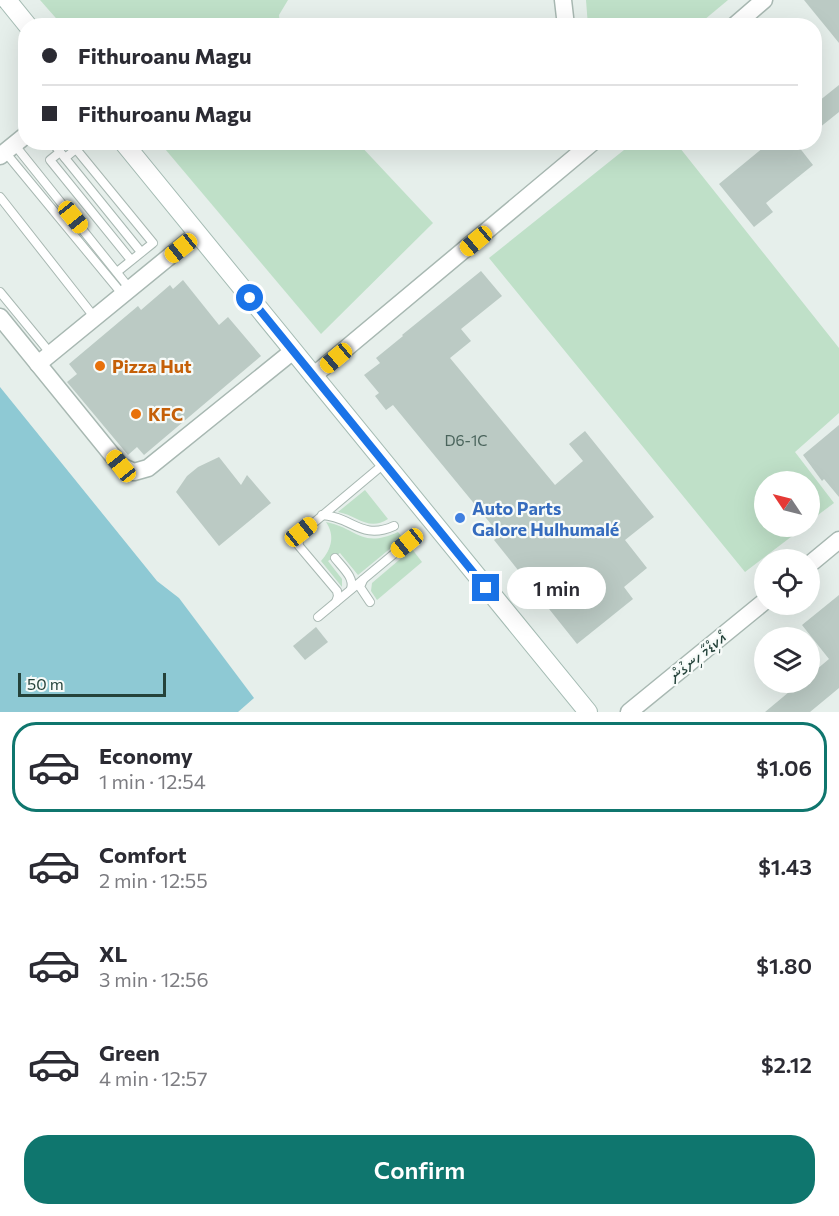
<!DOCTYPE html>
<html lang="en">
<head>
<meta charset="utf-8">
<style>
  body { margin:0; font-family:Commissioner,"Noto Sans Thaana",sans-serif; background:#f7f7f7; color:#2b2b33; height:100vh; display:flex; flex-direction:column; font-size:22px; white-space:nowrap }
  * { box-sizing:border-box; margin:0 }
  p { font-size:20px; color:#7c7c81 }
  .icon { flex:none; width:33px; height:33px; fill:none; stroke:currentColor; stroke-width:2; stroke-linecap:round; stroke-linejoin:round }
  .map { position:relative; height:712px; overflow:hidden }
  .drawer { display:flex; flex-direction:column; background:#fff; flex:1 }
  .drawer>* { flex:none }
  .top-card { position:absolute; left:18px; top:18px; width:804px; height:132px; border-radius:24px; box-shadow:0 6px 24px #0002; display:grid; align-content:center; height:132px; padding:0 24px; background:#fff }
  .needle { width:39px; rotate:305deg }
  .controls { position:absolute; left:754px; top:471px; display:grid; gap:12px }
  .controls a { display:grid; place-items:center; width:66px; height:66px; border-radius:50%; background:#fff; box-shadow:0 6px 24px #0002; font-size:30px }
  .scale { position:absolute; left:18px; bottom:15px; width:148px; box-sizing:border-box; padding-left:6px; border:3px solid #24423a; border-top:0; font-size:16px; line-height:21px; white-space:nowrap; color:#24423a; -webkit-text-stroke:4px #f7fbf9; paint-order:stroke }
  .end { position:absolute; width:27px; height:27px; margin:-14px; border:8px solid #1a73e8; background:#fff; box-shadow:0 0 0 3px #fff }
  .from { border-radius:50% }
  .bubble { position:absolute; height:42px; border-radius:21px; background:#fff; box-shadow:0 6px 24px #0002; font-size:20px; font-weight:600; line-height:42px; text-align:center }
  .car { position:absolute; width:18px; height:36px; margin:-18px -9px; border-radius:8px; box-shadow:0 0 4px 2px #0007; background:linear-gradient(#f5c518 24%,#345 0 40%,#f5c518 0 76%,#345 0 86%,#f5c518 0) }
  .top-card b { display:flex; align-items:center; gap:21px; height:57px; font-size:22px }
  .top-card b+b { border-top:2px solid #e1e1e2 }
  .top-card i { width:15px; height:15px; background:#2b2b33 }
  ul { padding:10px 0 0; list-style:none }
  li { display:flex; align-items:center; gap:18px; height:90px; margin:0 12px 9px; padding:0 12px; border:3px solid transparent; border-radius:24px }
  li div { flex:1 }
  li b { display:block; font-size:22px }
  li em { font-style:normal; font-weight:600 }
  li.current { border-color:#0f766e }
  li>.icon { width:54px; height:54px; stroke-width:1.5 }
  .button { display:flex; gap:12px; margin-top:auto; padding:12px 24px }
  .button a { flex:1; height:69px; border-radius:24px; background:#0f766e; color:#fff; font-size:24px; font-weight:600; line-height:69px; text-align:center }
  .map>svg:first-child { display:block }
</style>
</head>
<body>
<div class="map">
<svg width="839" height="712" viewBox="0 0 839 712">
  <rect width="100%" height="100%" fill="#e6efeb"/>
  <g fill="#bfe0c8">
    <path d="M 40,0 L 288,0 L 279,15 L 280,26 L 62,25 Z"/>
    <path d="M 586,0 L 728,0 L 698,25 L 588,26 Z"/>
    <path d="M 634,142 L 676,143 L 839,348 L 839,413 L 795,452 L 834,503 L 810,521 L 810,482 L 765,482 L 765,526 L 804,527 L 745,572 L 489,258 Z"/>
    <path d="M 160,143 L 358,143 L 433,223 L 321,334 Z"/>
    <path d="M 365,490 L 388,519 C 368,532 357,515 338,512 Z"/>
    <path d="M 326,522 C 358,528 360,549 398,532 L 403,538 L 358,575 L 340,553 L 328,561 L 342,579 L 342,587 L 321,561 C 332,549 335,535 326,522 Z"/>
    <path d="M 412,549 L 422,562 L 377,600 L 371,591 L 372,583 Z"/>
  </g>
  <path fill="#8ec9d4" d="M 0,387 L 157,581 L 179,598 L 254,698 L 238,712 L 0,712 Z"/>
  <g fill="#bbcac4">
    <path d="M 804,0 L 839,0 L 839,43 Z"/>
    <path d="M 839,85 L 839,112 L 814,132 L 814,105 Z"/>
    <path d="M 770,142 L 795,142 L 813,165 L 766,203 L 773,212 L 754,227 L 719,184 Z"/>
    <path d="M 481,271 L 502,296 L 461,329 L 471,341 L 450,358 L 555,485 L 583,461 L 569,444 L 585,431 L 654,517 L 625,540 L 647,568 L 624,587 L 633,599 L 577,644 L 494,540 L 500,535 L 393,405 L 386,410 L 375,396 L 379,393 L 364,375 L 380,363 L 376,358 L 403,336 L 402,335 Z"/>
    <path d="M 183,280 L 219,325 L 228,317 L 261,356 L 144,455 L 137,447 L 128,455 L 67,382 L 77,374 L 69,364 L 138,306 L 141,310 L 170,285 L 173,289 Z"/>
    <path d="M 839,425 L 839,497 L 824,479 L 822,481 L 803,455 Z"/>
    <path d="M 219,457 L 241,485 L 247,475 L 271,503 L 219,546 L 176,492 L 187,476 L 198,467 Z"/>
    <path d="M 839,595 L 839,688 L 810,712 L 765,712 L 801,682 L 810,682 L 810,675 L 829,659 L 802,625 Z"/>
    <path d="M 316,627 L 328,642 L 305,660 L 293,646 Z"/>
  </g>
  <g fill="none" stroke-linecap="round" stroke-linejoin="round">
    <defs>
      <g id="lane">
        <path d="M 52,142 L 141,252"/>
        <path d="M 14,144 L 130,289"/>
        <path d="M 5,152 L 123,295"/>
        <path d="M 60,152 L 50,160 L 131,260"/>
        <path d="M 65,158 L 76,149 L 153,243 L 117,272"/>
        <path d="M 0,197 L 95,318"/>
        <path d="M 0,292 L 51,354"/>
        <path d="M 322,515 C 351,516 361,541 394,526"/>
        <path d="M 335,558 C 342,567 355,578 351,589"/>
        <path d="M 363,580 L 360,587 L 370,602"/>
        <path d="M 336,602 L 338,596 L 337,591 L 299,546 L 298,536 L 385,463"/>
        <path d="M 318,617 L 407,543"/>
      </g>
      <g id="street">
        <path d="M 563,0 L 566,26"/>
        <path d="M 734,26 L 764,0"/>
        <path d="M 0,156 L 26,135"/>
        <path d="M 0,317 L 121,466 L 134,472 L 148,468 L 293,351"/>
        <path d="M 38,364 L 197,234"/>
        <path d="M 313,376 L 593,142"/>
        <path d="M 810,564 L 839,540"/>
        <path d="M 629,712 L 765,601"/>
      </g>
      <g id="secondary">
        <path d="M 7,0 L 28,26"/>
        <path d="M 123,142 L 588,712"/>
      </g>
    </defs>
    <use href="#lane" stroke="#a8b8b2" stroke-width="10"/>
    <use href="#street" stroke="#a8b8b2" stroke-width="19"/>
    <use href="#secondary" stroke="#a4bbb3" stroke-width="20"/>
    <use href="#lane" stroke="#fff" stroke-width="8"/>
    <use href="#street" stroke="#fff" stroke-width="16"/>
    <use href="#secondary" stroke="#fff" stroke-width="18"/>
  </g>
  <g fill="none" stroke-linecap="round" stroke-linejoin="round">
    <path stroke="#1a73e8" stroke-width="8" d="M 250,298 L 486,588"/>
  </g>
  <g fill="#e8710a" stroke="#f7fbf9" stroke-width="2">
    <circle cx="100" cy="366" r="6"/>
    <circle cx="136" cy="414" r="6"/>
  </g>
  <circle fill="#3f7fe0" stroke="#f7fbf9" stroke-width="2" cx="460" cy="518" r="6"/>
  <g text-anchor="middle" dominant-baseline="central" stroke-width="4.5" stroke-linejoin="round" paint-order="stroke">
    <g font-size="15" fill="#4a645c">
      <text x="466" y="440">D6-1C</text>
    </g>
    <g font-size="18" font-weight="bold" fill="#c56008" stroke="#f7fbf9" text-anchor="start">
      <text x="112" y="366">Pizza Hut</text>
      <text x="148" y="414">KFC</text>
    </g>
    <g font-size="18" font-weight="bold" fill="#366cbe" stroke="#f7fbf9" text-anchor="start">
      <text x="472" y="508">Auto Parts<tspan x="472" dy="21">Galore Hulhumalé</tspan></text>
    </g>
    <g font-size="18" fill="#24423a" stroke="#f7fbf9">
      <text transform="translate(697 656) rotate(-39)">އޯކިޑްމާ ހިނގުން</text>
    </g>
  </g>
</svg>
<div class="controls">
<a><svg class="needle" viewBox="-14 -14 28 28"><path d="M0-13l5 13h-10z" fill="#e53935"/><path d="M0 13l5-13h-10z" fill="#7c7c81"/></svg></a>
<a><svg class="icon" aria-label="locate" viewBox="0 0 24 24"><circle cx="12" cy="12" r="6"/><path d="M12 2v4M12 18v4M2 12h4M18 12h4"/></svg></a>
<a><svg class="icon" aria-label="layers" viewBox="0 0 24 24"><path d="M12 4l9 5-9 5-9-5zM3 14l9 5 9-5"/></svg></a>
</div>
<div class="scale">50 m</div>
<i class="end from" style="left:250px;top:298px"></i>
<i class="end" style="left:486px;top:588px"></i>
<div class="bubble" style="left:507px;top:567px;width:99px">1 min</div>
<i class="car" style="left:73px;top:217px;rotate:141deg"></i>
<i class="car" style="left:476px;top:241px;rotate:230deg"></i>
<i class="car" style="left:181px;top:248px;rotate:231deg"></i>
<i class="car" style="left:336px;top:358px;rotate:230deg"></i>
<i class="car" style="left:121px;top:466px;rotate:321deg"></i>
<i class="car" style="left:301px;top:532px;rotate:51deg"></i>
<i class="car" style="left:407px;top:543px;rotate:231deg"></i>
<div class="top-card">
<b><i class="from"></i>Fithuroanu Magu</b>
<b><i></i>Fithuroanu Magu</b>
</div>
</div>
<section class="drawer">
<ul>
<li class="current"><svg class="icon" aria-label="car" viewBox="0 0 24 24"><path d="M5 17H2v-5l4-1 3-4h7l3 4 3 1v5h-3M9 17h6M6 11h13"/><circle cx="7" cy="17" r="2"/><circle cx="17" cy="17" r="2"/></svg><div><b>Economy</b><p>1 min · 12:54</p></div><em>$1.06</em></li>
<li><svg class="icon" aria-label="car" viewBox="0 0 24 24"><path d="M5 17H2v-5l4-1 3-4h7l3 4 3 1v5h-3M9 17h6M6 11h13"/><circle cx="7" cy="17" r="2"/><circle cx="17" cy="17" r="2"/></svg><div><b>Comfort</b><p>2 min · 12:55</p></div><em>$1.43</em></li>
<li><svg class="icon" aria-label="car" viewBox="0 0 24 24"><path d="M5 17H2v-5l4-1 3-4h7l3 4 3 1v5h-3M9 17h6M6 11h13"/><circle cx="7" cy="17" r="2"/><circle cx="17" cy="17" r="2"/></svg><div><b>XL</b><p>3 min · 12:56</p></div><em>$1.80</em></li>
<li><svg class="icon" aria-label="car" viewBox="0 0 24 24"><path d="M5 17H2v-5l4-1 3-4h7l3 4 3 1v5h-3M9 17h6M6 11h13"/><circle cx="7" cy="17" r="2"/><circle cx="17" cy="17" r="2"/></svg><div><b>Green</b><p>4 min · 12:57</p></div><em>$2.12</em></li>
</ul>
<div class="button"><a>Confirm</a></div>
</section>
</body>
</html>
